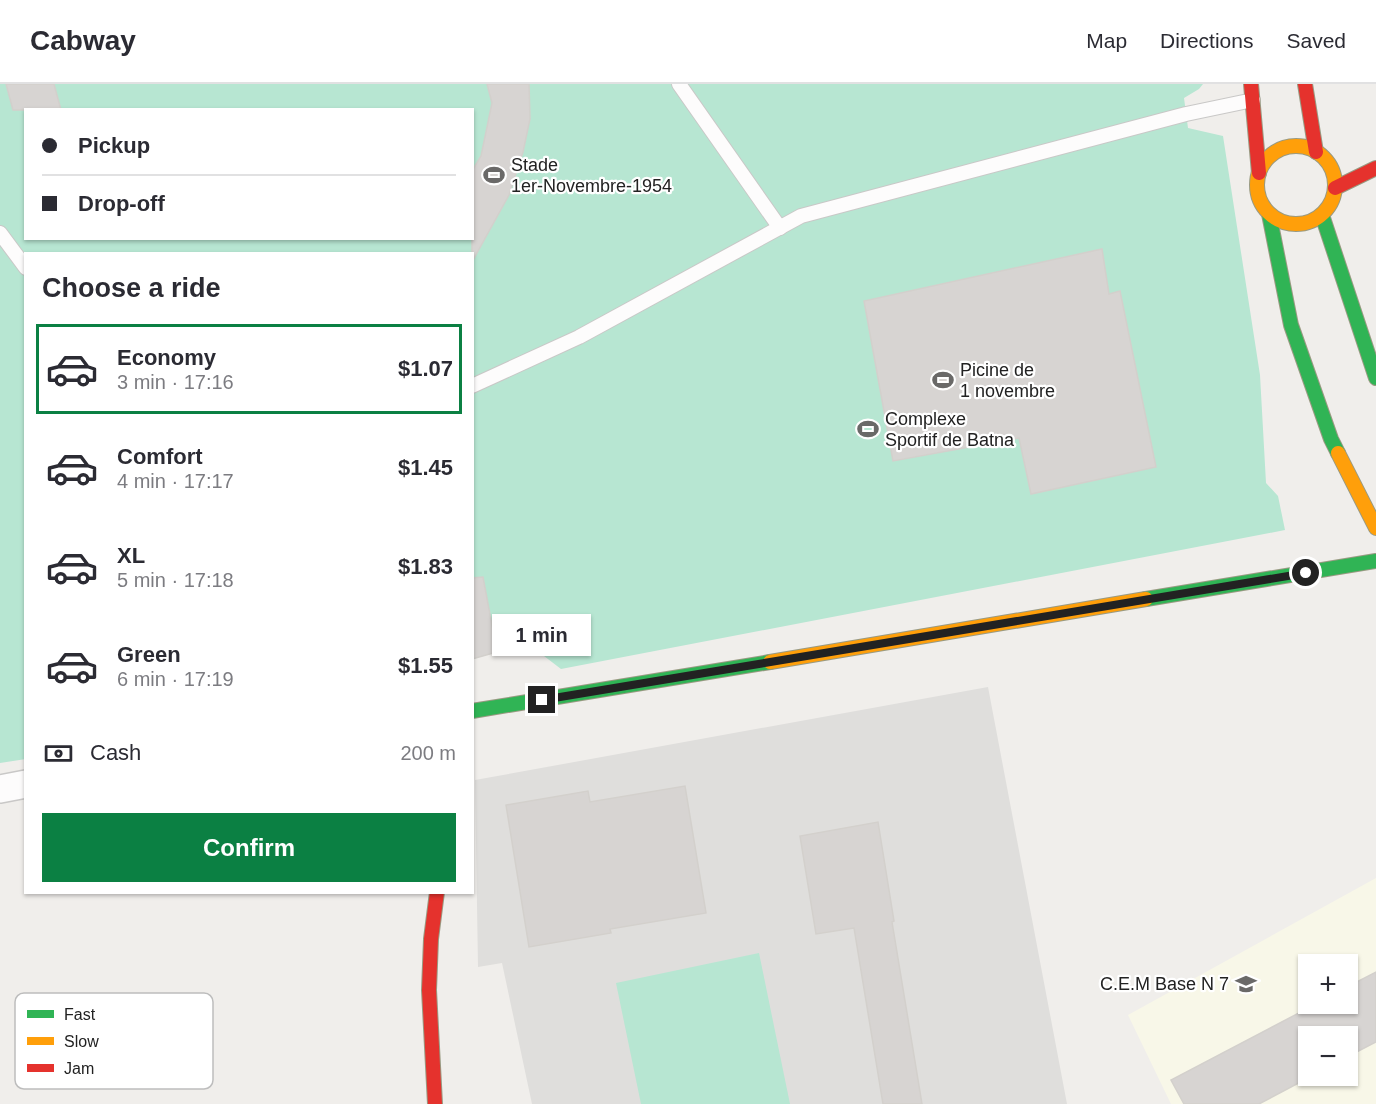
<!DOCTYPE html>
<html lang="en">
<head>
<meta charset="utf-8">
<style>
  body { margin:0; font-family:Arial,sans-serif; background:#f7f7f7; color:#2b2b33; height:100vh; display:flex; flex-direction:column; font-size:22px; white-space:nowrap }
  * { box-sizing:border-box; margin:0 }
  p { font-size:20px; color:#7c7c81 }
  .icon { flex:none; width:33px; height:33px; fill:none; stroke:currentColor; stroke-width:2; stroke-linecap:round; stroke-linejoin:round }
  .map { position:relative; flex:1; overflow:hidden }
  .sheet { position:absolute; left:24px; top:168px; width:450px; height:642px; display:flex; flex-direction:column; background:#fff; border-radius:0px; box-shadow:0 2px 4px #0004 }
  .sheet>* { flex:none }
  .top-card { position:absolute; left:24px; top:24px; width:450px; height:132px; border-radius:0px; box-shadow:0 2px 4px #0004; display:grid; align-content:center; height:132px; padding:0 18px; background:#fff }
  .fabs { position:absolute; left:1298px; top:870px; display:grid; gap:12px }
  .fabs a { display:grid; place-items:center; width:60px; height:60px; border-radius:0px; background:#fff; box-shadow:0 2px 4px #0004; font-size:30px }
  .end { position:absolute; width:27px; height:27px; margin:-14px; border:8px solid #222; background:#fff; box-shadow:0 0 0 3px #fff }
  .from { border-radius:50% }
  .bubble { position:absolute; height:42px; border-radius:0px; background:#fff; box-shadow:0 2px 4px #0004; font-size:20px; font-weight:700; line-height:42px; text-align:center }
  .top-card b { display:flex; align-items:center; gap:21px; height:57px; font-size:22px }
  .top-card b+b { border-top:2px solid #e1e1e2 }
  .top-card i { width:15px; height:15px; background:#2b2b33 }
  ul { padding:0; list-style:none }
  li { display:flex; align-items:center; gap:18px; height:90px; margin:0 12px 9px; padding:0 6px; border:3px solid transparent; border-radius:0px }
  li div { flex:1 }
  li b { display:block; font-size:22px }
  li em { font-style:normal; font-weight:700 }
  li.on { border-color:#0b8043 }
  li>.icon { width:54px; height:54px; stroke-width:1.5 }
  h2 { padding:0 18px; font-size:27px; line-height:72px }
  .pay { display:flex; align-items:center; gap:15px; height:66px; padding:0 18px; font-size:22px }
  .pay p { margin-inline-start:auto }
  .cta { display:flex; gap:12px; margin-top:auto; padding:12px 18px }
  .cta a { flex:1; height:69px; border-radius:0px; background:#0b8043; color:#fff; font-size:24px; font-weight:700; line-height:69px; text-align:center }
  header { display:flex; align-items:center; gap:36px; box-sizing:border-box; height:84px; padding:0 30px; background:#fff; border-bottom:2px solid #e1e1e2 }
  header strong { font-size:28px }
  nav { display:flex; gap:33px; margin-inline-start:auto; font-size:21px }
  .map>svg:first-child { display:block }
</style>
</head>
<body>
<header>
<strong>Cabway</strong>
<nav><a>Map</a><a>Directions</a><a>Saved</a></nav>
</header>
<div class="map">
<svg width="1376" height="1020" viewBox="0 0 1376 1020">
  <rect width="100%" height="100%" fill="#f0eeeb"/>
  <path fill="#dfdedc" d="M 988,603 L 1067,1020 L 532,1020 L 502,879 L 478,883 L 475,696 Z"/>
  <path fill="#f8f7e8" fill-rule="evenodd" d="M 1376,794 L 1376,1020 L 1171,1020 L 1128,931 ZM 1308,880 L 1347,880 L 1347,920 L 1308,920 ZM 1308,952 L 1347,952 L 1347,992 L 1308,992 Z"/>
  <g fill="#b7e6d2" fill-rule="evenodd">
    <path d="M 0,0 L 1203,0 L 1199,5 L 1184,14 L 1188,44 L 1223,52 L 1260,291 L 1266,399 L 1278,412 L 1285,446 L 561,585 L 527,559 L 473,575 L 472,170 L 26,170 L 26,675 L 0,679 ZM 26,26 L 472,26 L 472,154 L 26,154 Z"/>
    <path d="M 759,869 L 790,1020 L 641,1020 L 616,899 Z"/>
  </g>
  <g fill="#d7d4d2" stroke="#d3d0cc" stroke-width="1.5">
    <path d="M 6,0 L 54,0 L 61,26 L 13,26 Z"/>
    <path d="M 487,0 L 529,0 L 530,35 L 523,68 L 509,111 L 472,178 L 472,87 L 481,72 L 492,19 Z"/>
    <path d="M 1102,165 L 1109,210 L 1120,207 L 1156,383 L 1031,410 L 1019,354 L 893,377 L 864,217 Z"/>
    <path d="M 483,493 L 497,568 L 472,575 L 472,494 Z"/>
    <path d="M 685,702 L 706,829 L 610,845 L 611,849 L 529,863 L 506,721 L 588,707 L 590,718 Z"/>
    <path d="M 878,738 L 894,837 L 892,838 L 922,1020 L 883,1020 L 854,844 L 816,850 L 800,752 Z"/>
    <path d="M 1376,888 L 1376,958 L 1347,973 L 1347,952 L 1308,952 L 1308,994 L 1259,1020 L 1184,1020 L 1171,996 L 1316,920 L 1347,920 L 1347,903 Z"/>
  </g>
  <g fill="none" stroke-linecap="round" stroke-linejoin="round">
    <defs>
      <g id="lane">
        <path d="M 679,0 L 780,144"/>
        <path d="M 0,149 L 26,184"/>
        <path d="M 472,302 L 579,253 L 801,132 L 1186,30 L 1253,16"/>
      </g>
      <path id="street" d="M 0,705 L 26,700"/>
      <g id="fast">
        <path d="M 1269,130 L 1291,241 L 1331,355 L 1338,369"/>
        <path d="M 1322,131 L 1376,294"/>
        <path d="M 1146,515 L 1376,477"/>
        <path d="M 472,627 L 770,578"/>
      </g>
      <g id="slow">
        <circle cx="1296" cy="101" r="39"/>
        <path d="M 1338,369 L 1376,444"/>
        <path d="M 770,578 L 1146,515"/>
      </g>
      <g id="jam">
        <path d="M 1251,0 L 1259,89"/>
        <path d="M 1305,0 L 1316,68"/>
        <path d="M 1335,104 L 1376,84"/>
        <path d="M 435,1020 L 429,906 L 431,855 L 437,808"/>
      </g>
    </defs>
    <use href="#lane" stroke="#c9c8c7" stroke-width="16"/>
    <use href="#street" stroke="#c9c8c7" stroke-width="30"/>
    <use href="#fast" stroke="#999a82" stroke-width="16"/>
    <use href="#slow" stroke="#999a82" stroke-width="16"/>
    <use href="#jam" stroke="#999a82" stroke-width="16"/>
    <use href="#lane" stroke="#fdfcfc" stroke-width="14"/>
    <use href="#street" stroke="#fdfcfc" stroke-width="27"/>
    <use href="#fast" stroke="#30b455" stroke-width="14"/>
    <use href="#slow" stroke="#ff9f0a" stroke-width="14"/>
    <use href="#jam" stroke="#e5322d" stroke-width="14"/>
  </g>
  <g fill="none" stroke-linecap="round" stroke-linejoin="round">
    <path stroke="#222" stroke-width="8" d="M 542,616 L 1306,489"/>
  </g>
  <defs>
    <symbol id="stadium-bare" viewBox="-9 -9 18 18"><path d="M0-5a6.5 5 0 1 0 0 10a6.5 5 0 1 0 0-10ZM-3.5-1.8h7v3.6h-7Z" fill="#6a6968" stroke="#fff" stroke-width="2.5" paint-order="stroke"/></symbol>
    <symbol id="school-bare" viewBox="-9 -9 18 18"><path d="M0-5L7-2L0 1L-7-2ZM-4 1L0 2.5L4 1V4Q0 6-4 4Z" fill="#6a6968" stroke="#fff" stroke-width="2.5" paint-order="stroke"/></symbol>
  </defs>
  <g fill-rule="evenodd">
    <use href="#stadium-bare" x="479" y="76" width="30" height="30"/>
    <use href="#stadium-bare" x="928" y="281" width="30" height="30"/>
    <use href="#stadium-bare" x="853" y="330" width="30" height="30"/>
    <use href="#school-bare" x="1231" y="885" width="30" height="30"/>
  </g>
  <g text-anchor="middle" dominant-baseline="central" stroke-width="4.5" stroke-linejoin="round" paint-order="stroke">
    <g font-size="18" fill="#222" stroke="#fff" text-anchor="start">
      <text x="511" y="81">Stade<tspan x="511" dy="21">1er-Novembre-1954</tspan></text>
      <text x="960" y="286">Picine de<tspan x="960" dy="21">1 novembre</tspan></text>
      <text x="885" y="335">Complexe<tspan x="885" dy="21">Sportif de Batna</tspan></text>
      <text x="1229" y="900" text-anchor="end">C.E.M Base N 7</text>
    </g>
  </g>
  <rect x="15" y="909" width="198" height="96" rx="9" fill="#fff" stroke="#bdbdbd" stroke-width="1.5"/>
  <rect x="27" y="926" width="27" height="8" fill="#30b455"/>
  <rect x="27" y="953" width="27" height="8" fill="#ff9f0a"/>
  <rect x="27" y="980" width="27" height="8" fill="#e5322d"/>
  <g font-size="16" fill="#222">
    <text x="64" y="936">Fast</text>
    <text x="64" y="963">Slow</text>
    <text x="64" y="990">Jam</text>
  </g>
</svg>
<div class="fabs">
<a>+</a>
<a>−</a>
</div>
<i class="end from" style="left:1306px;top:489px"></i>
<i class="end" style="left:542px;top:616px"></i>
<div class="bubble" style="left:492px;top:530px;width:99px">1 min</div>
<div class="top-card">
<b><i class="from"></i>Pickup</b>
<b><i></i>Drop-off</b>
</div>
<section class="sheet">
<h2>Choose a ride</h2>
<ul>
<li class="on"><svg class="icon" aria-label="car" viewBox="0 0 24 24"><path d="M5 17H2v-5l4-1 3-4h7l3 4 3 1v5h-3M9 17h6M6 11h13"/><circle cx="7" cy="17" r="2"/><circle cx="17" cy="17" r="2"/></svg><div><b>Economy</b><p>3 min · 17:16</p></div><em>$1.07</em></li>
<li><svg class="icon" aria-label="car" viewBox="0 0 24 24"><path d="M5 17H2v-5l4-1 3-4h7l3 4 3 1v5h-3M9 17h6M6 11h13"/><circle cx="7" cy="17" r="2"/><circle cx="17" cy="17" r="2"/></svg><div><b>Comfort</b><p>4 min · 17:17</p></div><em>$1.45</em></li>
<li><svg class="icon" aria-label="car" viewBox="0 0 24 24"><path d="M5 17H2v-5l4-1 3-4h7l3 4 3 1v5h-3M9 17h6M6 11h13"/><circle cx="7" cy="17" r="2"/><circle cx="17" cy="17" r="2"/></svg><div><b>XL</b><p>5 min · 17:18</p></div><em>$1.83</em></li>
<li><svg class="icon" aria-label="car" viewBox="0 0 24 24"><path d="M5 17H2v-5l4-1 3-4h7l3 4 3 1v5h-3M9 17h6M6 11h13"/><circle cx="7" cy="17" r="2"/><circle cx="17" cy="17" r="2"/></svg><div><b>Green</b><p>6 min · 17:19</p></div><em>$1.55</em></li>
</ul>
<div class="pay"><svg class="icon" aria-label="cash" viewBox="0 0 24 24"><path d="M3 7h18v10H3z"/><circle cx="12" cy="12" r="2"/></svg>Cash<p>200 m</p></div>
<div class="cta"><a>Confirm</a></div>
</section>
</div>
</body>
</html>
